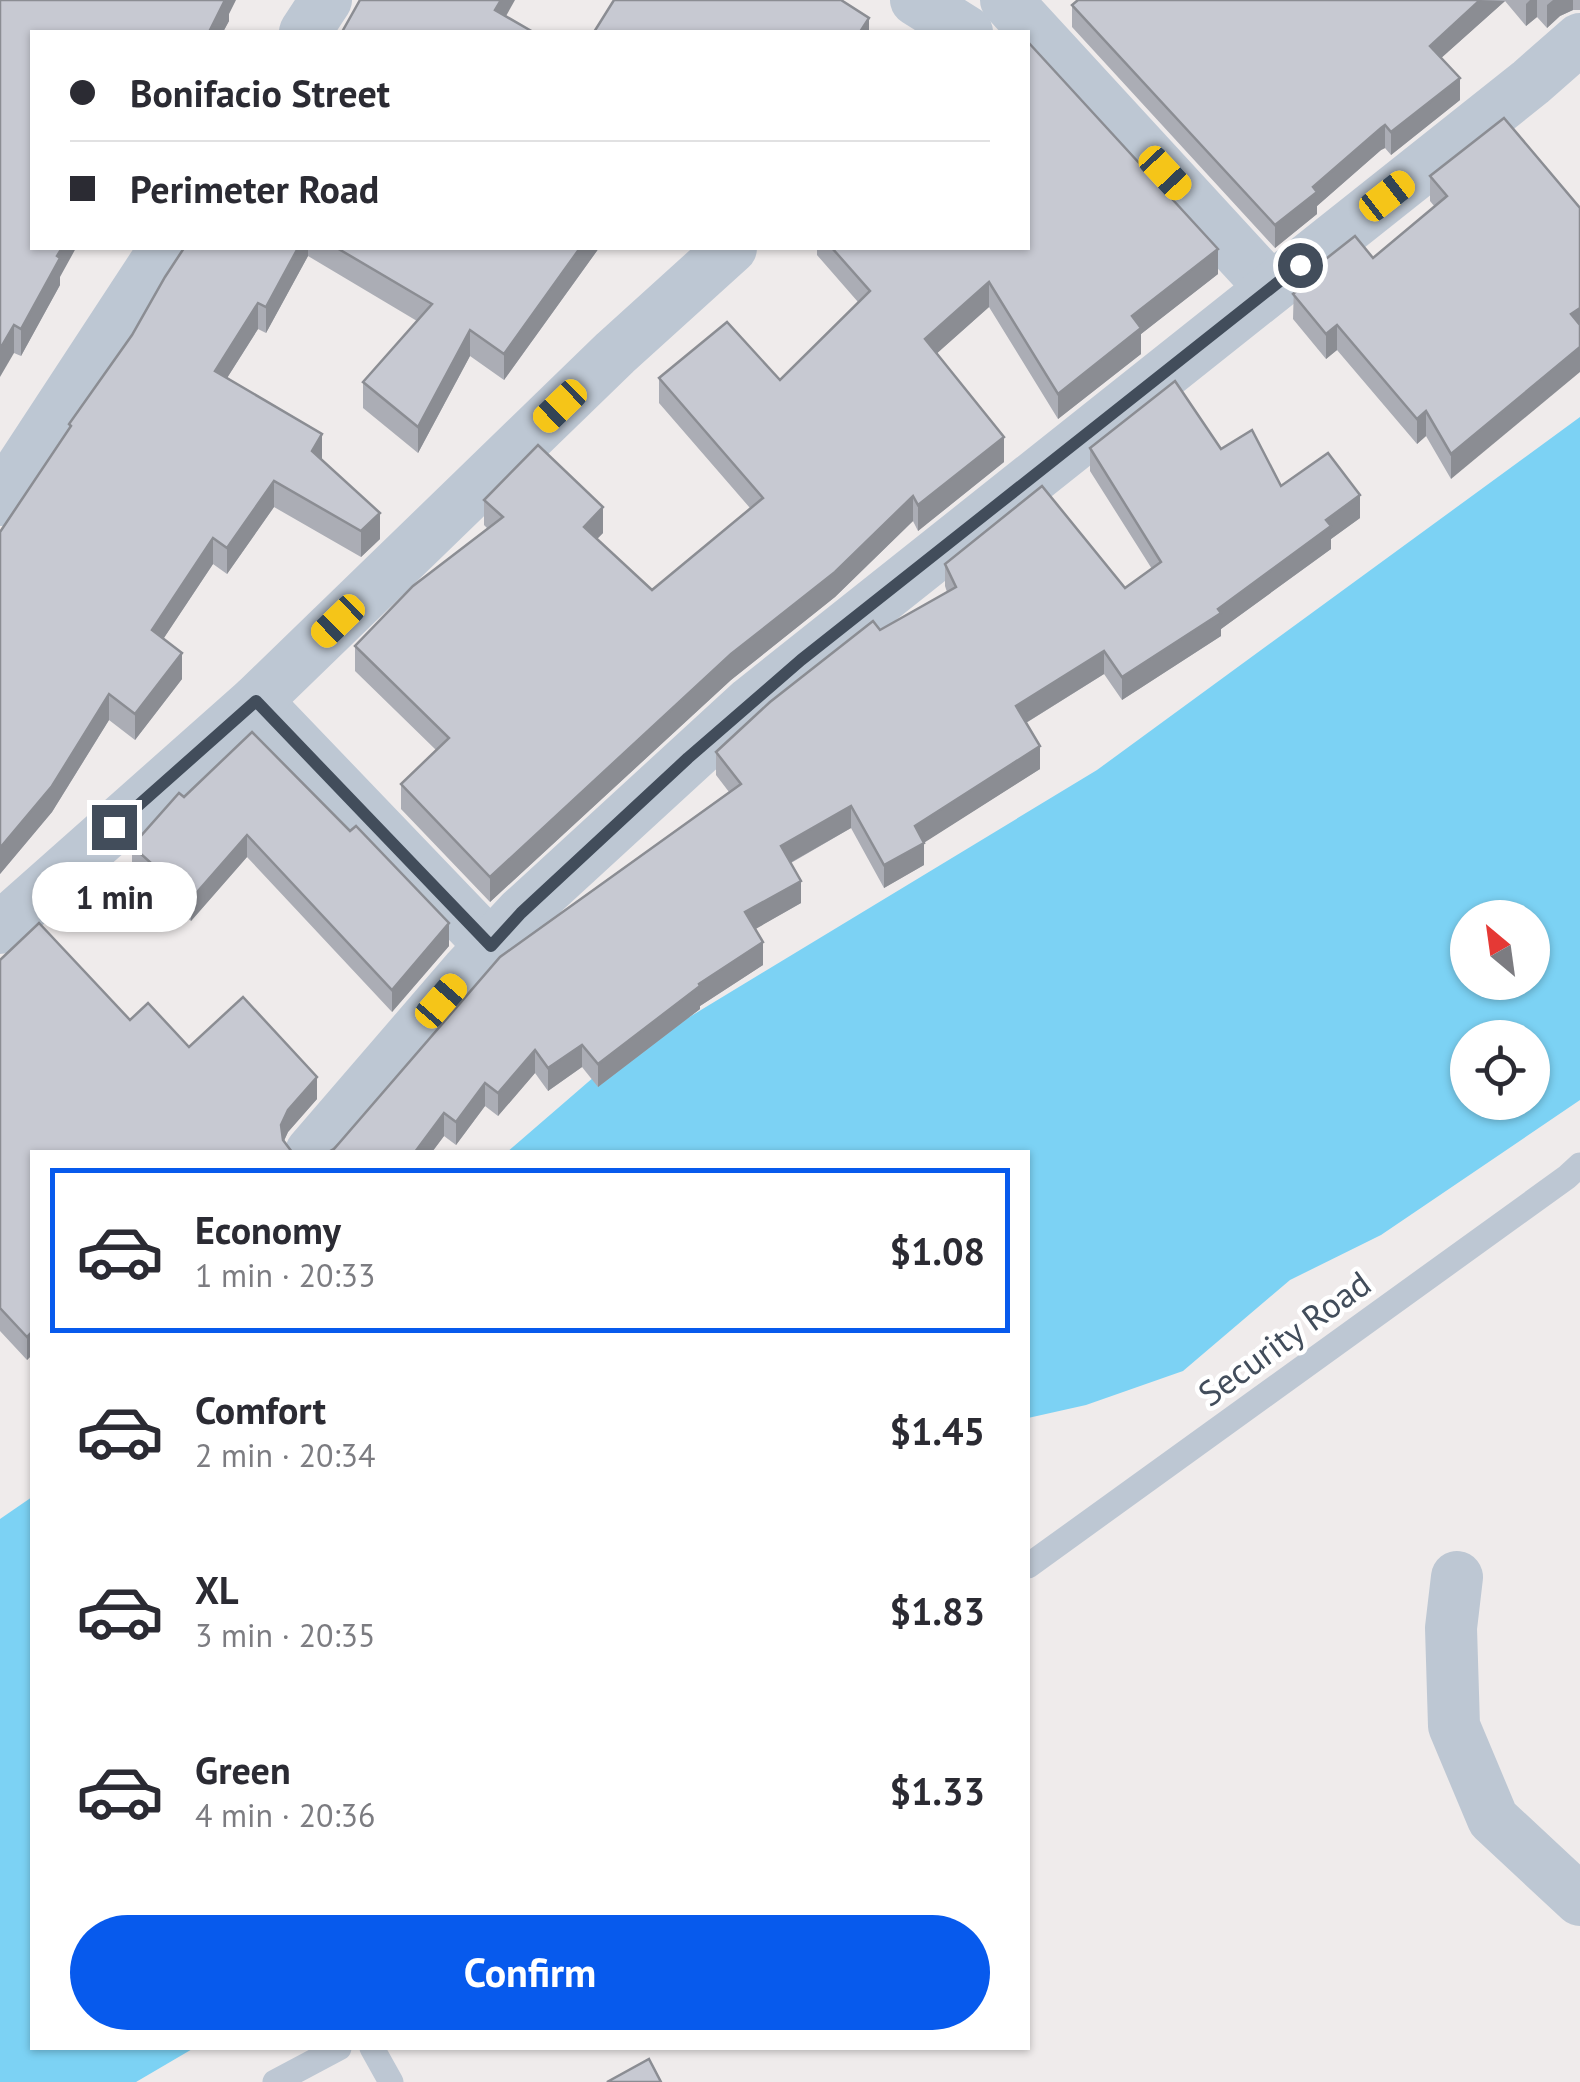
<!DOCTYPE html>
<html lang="en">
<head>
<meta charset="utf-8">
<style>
  body { margin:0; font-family:"PT Sans",sans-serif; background:#f7f7f7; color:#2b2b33; height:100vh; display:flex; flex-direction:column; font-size:38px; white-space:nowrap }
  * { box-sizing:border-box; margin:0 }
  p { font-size:32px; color:#7c7c81 }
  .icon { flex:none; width:55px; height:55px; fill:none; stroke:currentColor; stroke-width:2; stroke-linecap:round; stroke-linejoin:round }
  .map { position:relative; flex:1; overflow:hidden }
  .panel { position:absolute; left:30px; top:1150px; width:1000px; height:900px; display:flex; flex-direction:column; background:#fff; border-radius:0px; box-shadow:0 2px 8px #0004 }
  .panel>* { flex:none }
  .banner { position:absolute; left:30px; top:30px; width:1000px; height:220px; border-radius:0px; box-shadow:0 2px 8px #0004; display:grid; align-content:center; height:220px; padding:0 40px; background:#fff }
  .needle { width:65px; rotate:331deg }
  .buttons { position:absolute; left:1450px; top:900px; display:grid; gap:20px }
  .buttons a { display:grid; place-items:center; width:100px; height:100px; border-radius:50%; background:#fff; box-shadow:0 2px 8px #0004; font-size:50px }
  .end { position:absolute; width:45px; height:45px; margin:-22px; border:12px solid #424d5b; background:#fff; box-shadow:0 0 0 5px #fff }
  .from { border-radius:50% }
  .bubble { position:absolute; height:70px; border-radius:35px; background:#fff; box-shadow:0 2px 8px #0004; font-size:32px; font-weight:800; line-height:70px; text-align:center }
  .car { position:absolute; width:30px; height:60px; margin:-30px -15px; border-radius:12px; box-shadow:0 0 8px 2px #0007; background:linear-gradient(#f5c518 24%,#345 0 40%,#f5c518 0 76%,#345 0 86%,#f5c518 0) }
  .banner b { display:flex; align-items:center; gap:35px; height:95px; font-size:38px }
  .banner b+b { border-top:2px solid #e1e1e2 }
  .banner i { width:25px; height:25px; background:#2b2b33 }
  ul { padding:18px 0 0; list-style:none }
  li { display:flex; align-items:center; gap:30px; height:165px; margin:0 20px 15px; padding:0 20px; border:5px solid transparent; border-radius:0px }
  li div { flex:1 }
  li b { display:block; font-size:38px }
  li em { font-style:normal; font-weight:800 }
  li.selected { border-color:#075aed }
  li>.icon { width:90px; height:90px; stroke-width:1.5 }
  .button { display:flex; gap:20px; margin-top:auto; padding:20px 40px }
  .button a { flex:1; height:115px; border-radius:60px; background:#075aed; color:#fff; font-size:40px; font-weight:800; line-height:115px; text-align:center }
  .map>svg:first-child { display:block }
</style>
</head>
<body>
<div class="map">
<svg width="1580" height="2082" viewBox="0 0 1580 2082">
  <rect width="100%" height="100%" fill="#efebeb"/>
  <g fill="#7cd2f4" fill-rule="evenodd">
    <path d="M 1580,417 L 1580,1100 L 1381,1235 L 1290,1280 L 1183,1371 L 1086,1405 L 1028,1418 L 1028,1152 L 507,1152 L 602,1070 L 1097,770 ZM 1468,918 L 1532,918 L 1532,982 L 1468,982 ZM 1468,1038 L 1532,1038 L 1532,1102 L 1468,1102 Z"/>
    <path d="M 32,1497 L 32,2048 L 194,2048 L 136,2082 L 0,2082 L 0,1519 Z"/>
  </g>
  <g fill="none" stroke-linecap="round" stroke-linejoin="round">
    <g stroke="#bdc7d3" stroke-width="25">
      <path d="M 1028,1566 L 1567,1177 L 1580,1165"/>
      <path d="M 372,2048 L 391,2082"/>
      <path d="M 275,2082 L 339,2048"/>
    </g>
    <g stroke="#bdc7d3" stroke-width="52">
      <path d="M 916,0 L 967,32"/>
      <path d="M 1006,0 L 1271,288"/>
      <path d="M 305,32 L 326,0"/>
      <path d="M 0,500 L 165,248"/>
      <path d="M 256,701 L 491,946"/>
      <path d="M 0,928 L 256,701 L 615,353 L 731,248"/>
      <path d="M 311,1152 L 467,971 L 521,913 L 751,702 L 1531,82 L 1580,39"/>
      <path d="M 1457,1577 L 1451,1628 L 1454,1726 L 1493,1819 L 1580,1900"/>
    </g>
  </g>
  <g fill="#abadb5">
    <path d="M 0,0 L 229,14 L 229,21 L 223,32 L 32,32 L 60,285 L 21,356 L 14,353 Z"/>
    <path d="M 1078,0 L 1580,0 L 1580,10 L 1573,10 L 1560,16 L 1547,28 L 1537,17 L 1526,26 L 1505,1 L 1441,58 L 1460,100 L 1391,155 L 1385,148 L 1381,150 L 1317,206 L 1317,214 L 1275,248 L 1072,27 L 1072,5 Z"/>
    <path d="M 1504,118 L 1451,479 L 1426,436 L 1417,444 L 1337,350 L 1326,359 L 1293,319 L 1294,284 L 1373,258 L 1435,207 L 1430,201 L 1430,176 Z"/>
    <path d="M 184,248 L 599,248 L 504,380 L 470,356 L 418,453 L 363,408 L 363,382 L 417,321 L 308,256 L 266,333 L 258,329 L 227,378 L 322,459 L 380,539 L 361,557 L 274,507 L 227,574 L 213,564 L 163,639 L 182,679 L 135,740 L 109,720 L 52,812 L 0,874 L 0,532 L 69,429 L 69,424 L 132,335 Z"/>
    <path d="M 817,248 L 1028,248 L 1218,274 L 1141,334 L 1141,354 L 1058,419 L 989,307 L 937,353 L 1004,462 L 918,531 L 913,521 L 835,597 L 731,680 L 490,902 L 401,809 L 401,784 L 436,750 L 355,671 L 355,646 L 488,529 L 484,525 L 484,500 L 603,533 L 597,539 L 652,590 L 750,508 L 659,403 L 659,378 L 780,380 L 858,302 L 817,255 Z"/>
    <path d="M 1090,448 L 1221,449 L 1281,486 L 1360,518 L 1331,539 L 1331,549 L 1221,629 L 1221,636 L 1122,700 L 1104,674 L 1026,723 L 1040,769 L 924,842 L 924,865 L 884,888 L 851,828 L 791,863 L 801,903 L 755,929 L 763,965 L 700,1006 L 700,1009 L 598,1087 L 582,1067 L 548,1091 L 535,1073 L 498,1116 L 485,1106 L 456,1145 L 444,1136 L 432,1152 L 328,1152 L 729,792 L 716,775 L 716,752 L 880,630 L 947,592 L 945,586 L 945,564 L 1125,588 L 1152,569 L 1090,471 Z"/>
    <path d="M 184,797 L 449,946 L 392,1012 L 247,857 L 191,921 L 132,868 L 132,846 Z"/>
    <path d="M 0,960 L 189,1047 L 317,1099 L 288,1132 L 284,1141 L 32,1152 L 32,1355 L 27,1360 L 0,1331 Z"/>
  </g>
  <g fill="#8b8d93">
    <path d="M 225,0 L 236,0 L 229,14 L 229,21 L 223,32 L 209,32 Z"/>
    <path d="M 501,0 L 515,0 L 497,32 L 495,10 Z"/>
    <path d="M 1480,0 L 1505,1 L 1430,68 L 1430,46 Z"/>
    <path d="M 1530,0 L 1537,0 L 1537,17 L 1526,26 L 1526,4 Z"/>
    <path d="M 1553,0 L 1573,0 L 1573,10 L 1560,16 L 1547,28 L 1547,5 Z"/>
    <path d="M 869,18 L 869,32 L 860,32 Z"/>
    <path d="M 1460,78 L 1460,100 L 1391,155 L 1391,132 Z"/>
    <path d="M 1385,125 L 1385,148 L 1381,150 L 1317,206 L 1317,214 L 1275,248 L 1275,225 L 1313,187 L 1381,128 Z"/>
    <path d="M 62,248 L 76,248 L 60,277 L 60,285 L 21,356 L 21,329 Z"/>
    <path d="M 298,248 L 308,248 L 308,256 L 266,333 L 266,307 Z"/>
    <path d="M 580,248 L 599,248 L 504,380 L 504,354 Z"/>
    <path d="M 1218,249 L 1218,274 L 1141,334 L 1141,354 L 1058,419 L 1058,394 L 1132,316 Z"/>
    <path d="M 989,282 L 989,307 L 925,364 L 925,339 Z"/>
    <path d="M 258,303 L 258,329 L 215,397 L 215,371 Z"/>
    <path d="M 1580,308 L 1580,333 L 1571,314 Z"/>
    <path d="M 14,325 L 14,353 L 0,377 L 0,349 Z"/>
    <path d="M 1337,325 L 1337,350 L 1326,359 L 1326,334 Z"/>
    <path d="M 470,330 L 470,356 L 418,453 L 418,427 Z"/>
    <path d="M 1580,347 L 1580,372 L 1451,479 L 1451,454 Z"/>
    <path d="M 1426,411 L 1426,436 L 1417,444 L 1417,419 Z"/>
    <path d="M 322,434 L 322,460 L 312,451 Z"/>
    <path d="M 1004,437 L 1004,462 L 918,531 L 918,505 Z"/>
    <path d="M 274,481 L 274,507 L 227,574 L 227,548 Z"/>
    <path d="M 1360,495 L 1360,518 L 1331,539 L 1331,549 L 1221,629 L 1221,636 L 1122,700 L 1122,677 L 1218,609 L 1326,520 Z"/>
    <path d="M 913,496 L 913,521 L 835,597 L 731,680 L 490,902 L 490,877 L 731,654 Z"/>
    <path d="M 603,507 L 603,533 L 584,552 L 584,527 Z"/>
    <path d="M 380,513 L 380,539 L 361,557 L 361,531 Z"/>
    <path d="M 213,538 L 213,564 L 152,656 L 152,630 Z"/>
    <path d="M 1104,651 L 1104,674 L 1016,729 L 1016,706 Z"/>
    <path d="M 182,653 L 182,679 L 135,740 L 135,714 Z"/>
    <path d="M 109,694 L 109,720 L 52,812 L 0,874 L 0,848 Z"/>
    <path d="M 1040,746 L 1040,769 L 919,846 L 924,843 L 924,865 L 884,888 L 884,865 L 915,826 Z"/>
    <path d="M 851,806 L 851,828 L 781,868 L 781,846 Z"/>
    <path d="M 247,835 L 247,857 L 191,921 L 191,899 Z"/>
    <path d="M 801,881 L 801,903 L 745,935 L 745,912 Z"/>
    <path d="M 449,923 L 449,946 L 392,1012 L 392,990 Z"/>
    <path d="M 763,942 L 763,965 L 700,1006 L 700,1009 L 598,1087 L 598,1064 L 699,984 Z"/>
    <path d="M 582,1045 L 582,1067 L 548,1091 L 548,1068 Z"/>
    <path d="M 535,1050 L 535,1073 L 498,1116 L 498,1093 Z"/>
    <path d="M 317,1077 L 317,1099 L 288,1132 L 281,1147 L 281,1125 L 288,1110 Z"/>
    <path d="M 485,1083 L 485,1106 L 456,1145 L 456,1122 Z"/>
    <path d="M 444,1113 L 444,1136 L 432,1152 L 415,1152 Z"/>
    <path d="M 32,1332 L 32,1355 L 27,1360 L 27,1337 Z"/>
  </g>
  <g fill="#c7c9d2" stroke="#8b8d93" stroke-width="2.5">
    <path d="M 0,0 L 225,0 L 209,32 L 32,32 L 32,248 L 62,248 L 57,256 L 60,258 L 21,329 L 14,325 L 0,349 Z"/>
    <path d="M 360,0 L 501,0 L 495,10 L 533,32 L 342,32 Z"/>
    <path d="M 614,0 L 841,0 L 869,18 L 860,32 L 594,32 Z"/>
    <path d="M 1078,0 L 1480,0 L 1430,46 L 1460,78 L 1391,132 L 1385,125 L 1381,128 L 1313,187 L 1317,192 L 1275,225 L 1072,5 Z"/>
    <path d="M 1028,42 L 1218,249 L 1132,316 L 1141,328 L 1058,394 L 989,282 L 925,339 L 1004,437 L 918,505 L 913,496 L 835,572 L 731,654 L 490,877 L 401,784 L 449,738 L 355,646 L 413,586 L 503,517 L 484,500 L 538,445 L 603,507 L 584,527 L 652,590 L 763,498 L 659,378 L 727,322 L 780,380 L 870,291 L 832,248 L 1028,248 Z"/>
    <path d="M 1504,118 L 1580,208 L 1580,308 L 1571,314 L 1580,325 L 1580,347 L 1451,454 L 1426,411 L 1417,419 L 1337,325 L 1326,334 L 1293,294 L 1299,289 L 1294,284 L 1355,236 L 1373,258 L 1447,196 L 1430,176 Z"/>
    <path d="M 184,248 L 298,248 L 266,307 L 258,303 L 215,371 L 322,434 L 312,451 L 380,513 L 361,531 L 274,481 L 227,548 L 213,538 L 152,630 L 182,653 L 135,714 L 109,694 L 52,786 L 0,848 L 0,532 L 71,426 L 69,424 L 132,335 L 165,277 Z"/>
    <path d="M 337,248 L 580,248 L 504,354 L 470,330 L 418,427 L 363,382 L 432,304 Z"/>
    <path d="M 1175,381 L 1221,449 L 1252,430 L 1281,486 L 1328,453 L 1360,495 L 1326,520 L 1331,526 L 1218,609 L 1221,613 L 1122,677 L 1104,651 L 1016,706 L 1040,746 L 915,826 L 924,843 L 884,865 L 851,806 L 781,846 L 801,881 L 745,912 L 763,942 L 699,984 L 700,986 L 598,1064 L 582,1045 L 548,1068 L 535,1050 L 498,1093 L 485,1083 L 456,1122 L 444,1113 L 415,1152 L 328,1152 L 334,1149 L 500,957 L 741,784 L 716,752 L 770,702 L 873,621 L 880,630 L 956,587 L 945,564 L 1042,486 L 1125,588 L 1161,562 L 1090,448 Z"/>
    <path d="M 252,732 L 350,831 L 356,826 L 449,923 L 392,990 L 247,835 L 191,899 L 132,846 L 179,793 L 184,797 Z"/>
    <path d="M 39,923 L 130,1020 L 148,1003 L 189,1047 L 243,997 L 317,1077 L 288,1110 L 281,1125 L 283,1140 L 292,1152 L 32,1152 L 32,1332 L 27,1337 L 0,1308 L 0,960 Z"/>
    <path d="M 649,2059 L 661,2082 L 607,2082 Z"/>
  </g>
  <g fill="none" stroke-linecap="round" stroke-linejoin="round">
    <path stroke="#424d5b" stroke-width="12" d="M 114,827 L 256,701 L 491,946 L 521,913 L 688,758 L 801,660 L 1300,265"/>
  </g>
  <g text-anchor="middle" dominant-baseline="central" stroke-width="9" stroke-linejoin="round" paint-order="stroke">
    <g font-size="35" fill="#424d5b" stroke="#fff">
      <text transform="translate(1284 1338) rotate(-36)">Security Road</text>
    </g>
  </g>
</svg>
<div class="buttons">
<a><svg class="needle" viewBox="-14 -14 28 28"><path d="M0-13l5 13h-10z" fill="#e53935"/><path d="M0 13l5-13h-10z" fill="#7c7c81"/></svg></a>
<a><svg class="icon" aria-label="locate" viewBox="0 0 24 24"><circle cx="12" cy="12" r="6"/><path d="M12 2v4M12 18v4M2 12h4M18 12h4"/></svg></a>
</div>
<i class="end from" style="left:1300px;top:265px"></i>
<i class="end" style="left:114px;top:827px"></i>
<div class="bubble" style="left:32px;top:862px;width:165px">1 min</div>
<i class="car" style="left:1165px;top:173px;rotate:137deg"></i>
<i class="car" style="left:1387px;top:196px;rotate:52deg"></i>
<i class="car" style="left:560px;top:406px;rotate:226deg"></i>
<i class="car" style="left:338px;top:621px;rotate:226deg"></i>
<i class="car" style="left:441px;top:1001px;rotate:41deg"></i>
<div class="banner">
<b><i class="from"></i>Bonifacio Street</b>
<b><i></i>Perimeter Road</b>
</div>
<section class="panel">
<ul>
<li class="selected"><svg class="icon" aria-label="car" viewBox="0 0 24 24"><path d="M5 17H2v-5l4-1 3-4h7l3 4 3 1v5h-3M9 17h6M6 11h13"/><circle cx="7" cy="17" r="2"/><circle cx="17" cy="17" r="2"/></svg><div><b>Economy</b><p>1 min · 20:33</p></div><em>$1.08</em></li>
<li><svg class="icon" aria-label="car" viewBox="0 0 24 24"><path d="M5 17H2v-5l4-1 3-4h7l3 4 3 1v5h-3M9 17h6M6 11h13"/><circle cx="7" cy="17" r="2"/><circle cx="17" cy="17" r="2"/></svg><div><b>Comfort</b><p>2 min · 20:34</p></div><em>$1.45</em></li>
<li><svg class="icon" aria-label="car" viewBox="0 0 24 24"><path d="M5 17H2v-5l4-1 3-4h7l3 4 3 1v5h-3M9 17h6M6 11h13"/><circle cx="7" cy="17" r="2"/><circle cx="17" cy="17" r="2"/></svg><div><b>XL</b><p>3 min · 20:35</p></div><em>$1.83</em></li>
<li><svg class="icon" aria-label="car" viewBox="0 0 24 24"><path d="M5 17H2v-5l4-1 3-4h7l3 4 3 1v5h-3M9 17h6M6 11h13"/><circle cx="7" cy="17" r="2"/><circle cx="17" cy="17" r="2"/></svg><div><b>Green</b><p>4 min · 20:36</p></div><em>$1.33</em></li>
</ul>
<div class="button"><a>Confirm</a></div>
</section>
</div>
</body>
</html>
